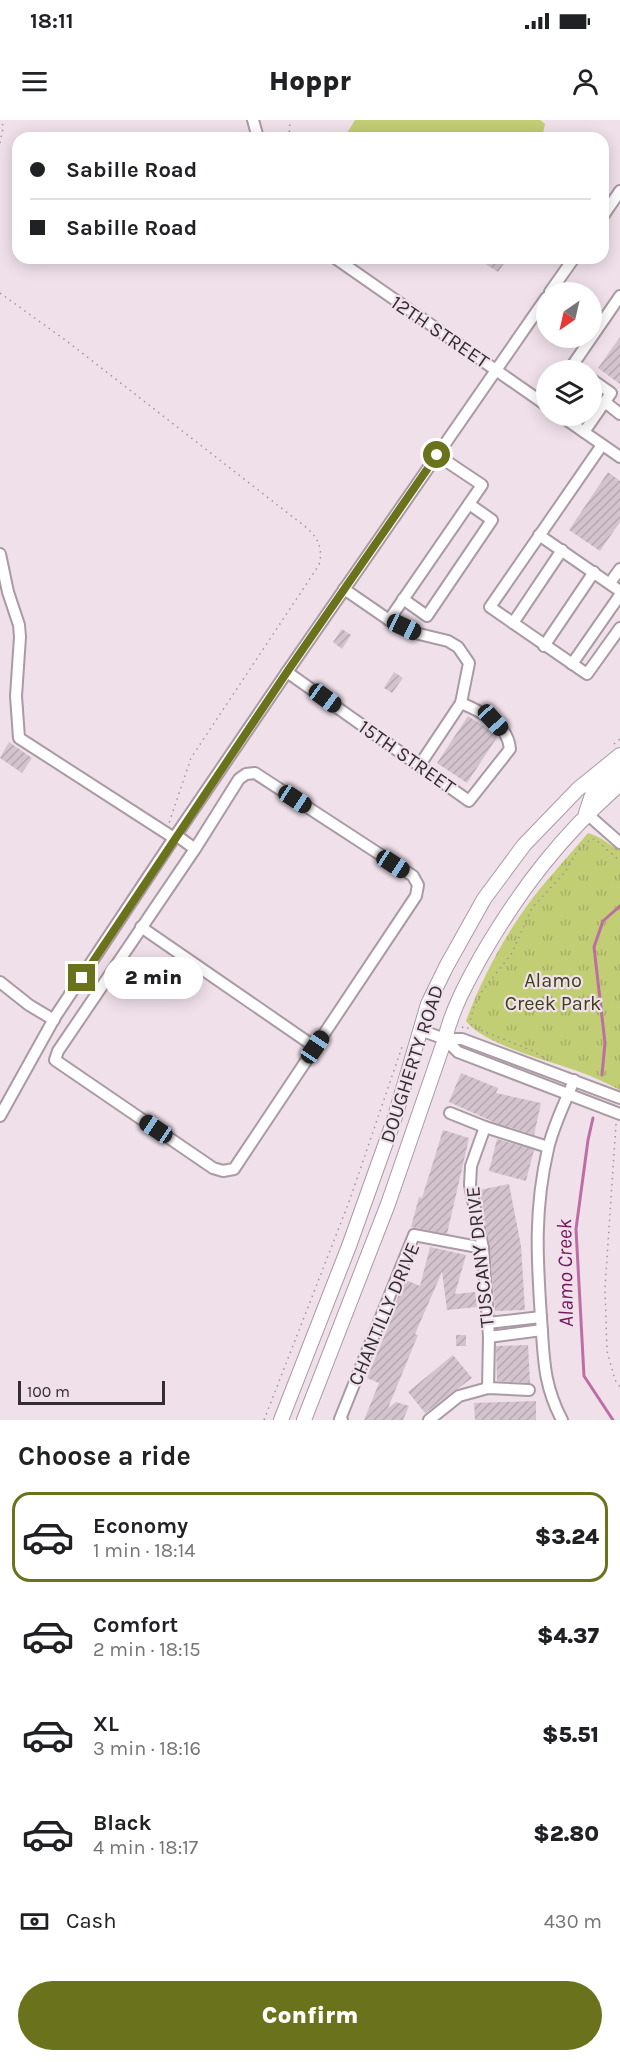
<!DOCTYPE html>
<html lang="en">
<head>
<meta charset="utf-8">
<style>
  body { margin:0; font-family:Karla,sans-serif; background:#f2f2f2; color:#202124; height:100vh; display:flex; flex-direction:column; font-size:22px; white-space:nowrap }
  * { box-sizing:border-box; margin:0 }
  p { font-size:20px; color:#757577 }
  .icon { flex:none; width:33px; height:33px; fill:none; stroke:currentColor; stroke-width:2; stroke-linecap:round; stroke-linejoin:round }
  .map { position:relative; height:1300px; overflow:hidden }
  .drawer { display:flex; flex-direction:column; background:#fff; flex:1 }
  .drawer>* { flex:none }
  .top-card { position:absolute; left:12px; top:12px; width:597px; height:132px; border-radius:18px; box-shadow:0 3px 15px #0003; display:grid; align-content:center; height:132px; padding:0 18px; background:#fff }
  .needle { width:39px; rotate:214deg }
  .buttons { position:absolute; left:536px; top:162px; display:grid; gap:12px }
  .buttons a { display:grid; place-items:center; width:66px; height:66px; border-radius:50%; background:#fff; box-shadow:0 3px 15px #0003; font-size:30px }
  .scale { position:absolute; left:18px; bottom:15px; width:147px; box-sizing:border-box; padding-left:6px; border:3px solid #332d31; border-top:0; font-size:16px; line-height:21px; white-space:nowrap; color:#332d31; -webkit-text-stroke:4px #f0e0ea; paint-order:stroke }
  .end { position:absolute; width:27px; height:27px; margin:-14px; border:8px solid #6a731c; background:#fff; box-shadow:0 0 0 3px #fff }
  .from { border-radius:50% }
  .bubble { position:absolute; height:42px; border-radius:21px; background:#fff; box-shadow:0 3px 15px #0003; font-size:20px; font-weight:800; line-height:42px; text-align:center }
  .car { position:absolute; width:18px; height:36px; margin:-18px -9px; border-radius:8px; box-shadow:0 0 4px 2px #0007; background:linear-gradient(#222 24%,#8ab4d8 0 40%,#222 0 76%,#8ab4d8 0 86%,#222 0) }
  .top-card b { display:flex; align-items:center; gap:21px; height:57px; font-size:22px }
  .top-card b+b { border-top:2px solid #e0e0e0 }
  .top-card i { width:15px; height:15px; background:#202124 }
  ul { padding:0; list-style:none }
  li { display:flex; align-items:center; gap:18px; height:90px; margin:0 12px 9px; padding:0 6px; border:3px solid transparent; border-radius:18px }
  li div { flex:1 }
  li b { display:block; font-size:22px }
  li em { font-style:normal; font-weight:800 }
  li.current { border-color:#6a731c }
  li>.icon { width:54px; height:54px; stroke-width:1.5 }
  h2 { padding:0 18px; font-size:27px; line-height:72px }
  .pay { display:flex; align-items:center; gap:15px; height:66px; padding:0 18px; font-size:22px }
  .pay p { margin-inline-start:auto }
  .button { display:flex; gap:12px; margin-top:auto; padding:12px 18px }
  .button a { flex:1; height:69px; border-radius:36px; background:#6a731c; color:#fff; font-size:24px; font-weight:800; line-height:69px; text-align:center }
  .status { display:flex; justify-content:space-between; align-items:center; height:42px; padding:0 30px; background:#fff; direction:ltr }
  .status svg { height:16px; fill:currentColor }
  header { display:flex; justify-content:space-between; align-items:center; height:78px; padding:0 18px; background:#fff; font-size:27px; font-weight:800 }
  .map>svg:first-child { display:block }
</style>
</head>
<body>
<div class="status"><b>18:11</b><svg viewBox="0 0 49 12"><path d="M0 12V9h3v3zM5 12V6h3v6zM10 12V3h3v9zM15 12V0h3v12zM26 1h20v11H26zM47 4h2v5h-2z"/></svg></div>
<header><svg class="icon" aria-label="menu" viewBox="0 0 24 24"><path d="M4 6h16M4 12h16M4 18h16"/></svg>Hoppr<svg class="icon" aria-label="person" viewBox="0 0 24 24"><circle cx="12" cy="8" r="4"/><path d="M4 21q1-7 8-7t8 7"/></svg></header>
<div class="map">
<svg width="620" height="1300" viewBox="0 0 620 1300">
  <defs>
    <pattern id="park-tufts" width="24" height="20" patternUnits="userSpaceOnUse" patternTransform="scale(1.5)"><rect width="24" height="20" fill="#c2ce74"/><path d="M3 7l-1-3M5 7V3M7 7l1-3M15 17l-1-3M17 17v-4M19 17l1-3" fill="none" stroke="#a7b165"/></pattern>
    <pattern id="building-hatch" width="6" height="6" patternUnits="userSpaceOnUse" patternTransform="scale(1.5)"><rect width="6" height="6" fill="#d3c3cc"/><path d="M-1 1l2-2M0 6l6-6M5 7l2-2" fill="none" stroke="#b6a8b0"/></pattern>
  </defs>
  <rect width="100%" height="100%" fill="#f0e0ea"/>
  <path fill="#c2ce74" d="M 355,0 L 540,0 L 545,4 L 543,13 L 539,18 L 344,18 Z"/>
  <path fill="url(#park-tufts)" d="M 588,713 C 602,717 607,724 620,730 L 620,970 C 606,963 592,956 577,951 C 547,940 485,925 466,901 C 481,861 501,822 526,787 C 545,761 568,737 588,713 Z"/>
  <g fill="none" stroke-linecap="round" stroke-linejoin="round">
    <g stroke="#bd6fa3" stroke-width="3">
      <path d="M 602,955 L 605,923 L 594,827 L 603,801 L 620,786"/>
      <path d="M 593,998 L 588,1020 L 576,1109 L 584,1256 L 613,1300"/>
    </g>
  </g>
  <g fill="url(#building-hatch)">
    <path d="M 477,138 L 508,138 L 498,152 Z"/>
    <path d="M 620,217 L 620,264 L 598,248 Z"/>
    <path d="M 608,352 L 620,361 L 620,402 L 600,431 L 569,410 Z"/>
    <path d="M 342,509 L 351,515 L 342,529 L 333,522 Z"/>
    <path d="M 394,552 L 403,558 L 392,573 L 384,568 Z"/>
    <path d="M 468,596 L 498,616 L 467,663 L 437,643 Z"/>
    <path d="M 9,622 L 32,638 L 22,653 L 0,638 Z"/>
    <path d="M 461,953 L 498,968 L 496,973 L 541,983 L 534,1015 L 496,1003 L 449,982 Z"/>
    <path d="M 443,1010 L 469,1018 L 447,1114 L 411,1107 L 419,1077 L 422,1078 Z"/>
    <path d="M 497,1019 L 534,1030 L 526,1061 L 489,1051 Z"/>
    <path d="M 509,1064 L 521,1126 L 525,1190 L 495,1191 L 490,1127 L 479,1070 Z"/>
    <path d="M 430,1127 L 466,1135 L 455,1174 L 475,1172 L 477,1187 L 447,1190 L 442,1152 L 415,1214 L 418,1215 L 388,1288 L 396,1282 L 409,1286 L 403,1300 L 364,1300 L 379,1263 L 367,1258 L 393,1195 L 390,1194 L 406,1160 L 420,1166 Z"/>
    <rect x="456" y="1215" width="10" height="11"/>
    <path d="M 528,1225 L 530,1263 L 497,1261 L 496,1226 Z"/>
    <path d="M 453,1235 L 472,1258 L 425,1293 L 408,1272 Z"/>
    <path d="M 536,1281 L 536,1300 L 475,1300 L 474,1283 Z"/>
  </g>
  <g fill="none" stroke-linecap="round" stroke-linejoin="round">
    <defs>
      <g id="minor">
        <path d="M 253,0 L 258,18"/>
        <path d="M 603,96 L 620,71"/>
        <path d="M 335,138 L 546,285"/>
        <path d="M 550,172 L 574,138"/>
        <path d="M 579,250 L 572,246 L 620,176"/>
        <path d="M 605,282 L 620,294"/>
        <path d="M 561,296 L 620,337"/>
        <path d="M 584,312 L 611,273 L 591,259"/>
        <path d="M 602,325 L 490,487 L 587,554 L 620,508"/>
        <path d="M 539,415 L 620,471"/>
        <path d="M 0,434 L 8,472 L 19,505 L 20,517 L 16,576 L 19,618 L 174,718"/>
        <path d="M 610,463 L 620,449"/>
        <path d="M 344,469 L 389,500 L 419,514 L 448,521 L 458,527 L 469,543 L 461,583 L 419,646"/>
        <path d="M 403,479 L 427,496 L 492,400 L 469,384"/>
        <path d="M 389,500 L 482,365 L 437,335"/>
        <path d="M 513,503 L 562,430"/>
        <path d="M 544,526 L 594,452"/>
        <path d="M 572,544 L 620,475"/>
        <path d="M 287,552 L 469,681 L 510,629 C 508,604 482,592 461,583"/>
        <path d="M 586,693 L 620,723"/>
        <path d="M 176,715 L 195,729 L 58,931 L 55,940 L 213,1048 L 223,1051 L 234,1049 L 416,776 L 418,765 L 413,756 L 255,653 L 246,654 L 239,659 L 195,729"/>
        <path d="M 141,807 L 315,927"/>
        <path d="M 0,862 L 29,885 L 54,900"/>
        <path d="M 420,910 L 445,919 L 462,919 L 620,978"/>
        <path d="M 445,919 L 458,932 L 620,994"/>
        <path d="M 450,993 L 485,1007 L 548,1027"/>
        <path d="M 0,996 L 55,897 L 174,718 L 287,552 L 546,178"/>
        <path d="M 485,1007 L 471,1046 L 470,1065 L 483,1128 L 489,1217 L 488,1268"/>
        <path d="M 488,1203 L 541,1197"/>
        <path d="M 489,1217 L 542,1210"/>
        <path d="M 342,1300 L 340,1299 L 414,1115 L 483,1128"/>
        <path d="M 429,1300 L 459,1276 L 488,1268 L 529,1270"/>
        <path d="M 562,1300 C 543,1264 544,1238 541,1198 C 537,1138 534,1089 548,1029 C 553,1006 565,983 574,960"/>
      </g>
      <g id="major">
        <path d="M 586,693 L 592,675 L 620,649"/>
        <path d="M 281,1300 L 349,1126 L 394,1000 L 428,884 L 446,847 L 484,779 L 524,725 L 578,669 L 620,635"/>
        <path d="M 304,1300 L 388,1084 L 445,919 C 452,889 467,862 482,835 C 521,768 562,715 620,664"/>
      </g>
    </defs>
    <use href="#minor" stroke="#a99aa3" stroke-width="14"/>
    <use href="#major" stroke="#a99aa3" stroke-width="16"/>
    <g stroke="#a0949c" stroke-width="1.5" stroke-dasharray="1.5 4.5" stroke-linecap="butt">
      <path d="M 289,18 L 290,0"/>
      <path d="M 0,23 L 3,8 L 2,0"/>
      <path d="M 0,173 L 68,222 L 307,408 C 319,419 323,429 319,445 L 191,638 L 169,703"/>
      <path d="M 614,624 L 620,619"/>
      <path d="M 462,907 L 467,909 L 471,905"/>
      <path d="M 548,940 L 533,931 L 473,907 L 470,901 L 474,887 L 481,873 L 512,833 L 532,788 L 565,752 L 578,730 L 591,719 L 595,719 L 620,741"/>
      <path d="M 616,1004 L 605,1168 L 607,1231 L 615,1260 L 620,1267"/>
      <path d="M 264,1300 L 349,1082 L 403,924"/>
    </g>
    <use href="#minor" stroke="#fff" stroke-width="10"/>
    <use href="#major" stroke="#fff" stroke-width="14"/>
  </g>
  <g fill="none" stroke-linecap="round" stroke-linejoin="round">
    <path stroke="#6a731c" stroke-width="8" d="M 82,858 L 287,552 L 437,335"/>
  </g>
  <g text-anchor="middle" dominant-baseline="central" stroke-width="4.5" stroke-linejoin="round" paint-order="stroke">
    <g font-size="20" fill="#332d31" stroke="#f0e0ea">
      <text transform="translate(440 212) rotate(34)">12TH STREET</text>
      <text transform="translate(407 637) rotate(35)">15TH STREET</text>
      <text transform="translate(412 944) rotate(-72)">DOUGHERTY ROAD</text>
      <text transform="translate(480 1137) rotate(-96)">TUSCANY DRIVE</text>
      <text transform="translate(384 1194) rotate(-67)">CHANTILLY DRIVE</text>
    </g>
    <g font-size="20" fill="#3c4019" stroke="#f0e0ea">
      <text x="553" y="860">Alamo<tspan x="553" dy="23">Creek Park</tspan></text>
    </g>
    <g font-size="21" font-style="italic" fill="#74155d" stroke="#f0e0ea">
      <text transform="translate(565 1153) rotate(-91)">Alamo Creek</text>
    </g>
  </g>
</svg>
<div class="buttons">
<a><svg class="needle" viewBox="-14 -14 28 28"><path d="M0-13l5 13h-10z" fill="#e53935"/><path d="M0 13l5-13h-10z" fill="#757577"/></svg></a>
<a><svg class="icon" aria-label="layers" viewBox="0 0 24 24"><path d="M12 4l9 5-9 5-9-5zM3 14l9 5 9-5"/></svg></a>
</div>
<div class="scale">100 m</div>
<i class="end from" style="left:437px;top:335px"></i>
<i class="end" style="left:82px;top:858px"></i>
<div class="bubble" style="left:104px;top:837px;width:99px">2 min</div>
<i class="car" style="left:404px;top:507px;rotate:115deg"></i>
<i class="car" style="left:325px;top:578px;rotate:126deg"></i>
<i class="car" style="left:493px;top:600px;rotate:138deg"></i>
<i class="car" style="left:295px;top:679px;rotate:123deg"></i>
<i class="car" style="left:393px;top:744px;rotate:123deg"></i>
<i class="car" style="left:315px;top:927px;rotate:34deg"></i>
<i class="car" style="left:156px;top:1009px;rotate:304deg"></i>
<div class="top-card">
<b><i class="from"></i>Sabille Road</b>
<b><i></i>Sabille Road</b>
</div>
</div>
<section class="drawer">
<h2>Choose a ride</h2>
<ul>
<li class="current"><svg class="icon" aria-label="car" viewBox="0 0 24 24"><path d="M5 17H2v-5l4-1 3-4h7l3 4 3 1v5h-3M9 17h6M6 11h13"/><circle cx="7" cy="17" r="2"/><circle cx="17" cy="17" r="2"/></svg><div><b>Economy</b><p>1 min · 18:14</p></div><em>$3.24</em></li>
<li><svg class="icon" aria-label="car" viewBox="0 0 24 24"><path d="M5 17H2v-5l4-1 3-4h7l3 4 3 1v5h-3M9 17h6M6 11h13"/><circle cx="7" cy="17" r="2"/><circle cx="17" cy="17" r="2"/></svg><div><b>Comfort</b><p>2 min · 18:15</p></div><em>$4.37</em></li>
<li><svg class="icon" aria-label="car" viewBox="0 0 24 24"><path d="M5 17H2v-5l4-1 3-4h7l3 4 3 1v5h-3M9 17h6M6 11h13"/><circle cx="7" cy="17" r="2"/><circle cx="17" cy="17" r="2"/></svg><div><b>XL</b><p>3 min · 18:16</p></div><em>$5.51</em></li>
<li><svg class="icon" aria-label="car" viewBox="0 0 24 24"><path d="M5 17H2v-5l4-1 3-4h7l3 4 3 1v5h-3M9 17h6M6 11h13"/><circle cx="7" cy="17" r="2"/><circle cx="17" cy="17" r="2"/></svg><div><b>Black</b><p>4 min · 18:17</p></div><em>$2.80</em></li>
</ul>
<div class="pay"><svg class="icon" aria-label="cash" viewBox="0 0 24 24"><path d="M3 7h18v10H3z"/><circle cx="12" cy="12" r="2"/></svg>Cash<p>430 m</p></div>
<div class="button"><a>Confirm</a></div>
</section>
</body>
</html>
